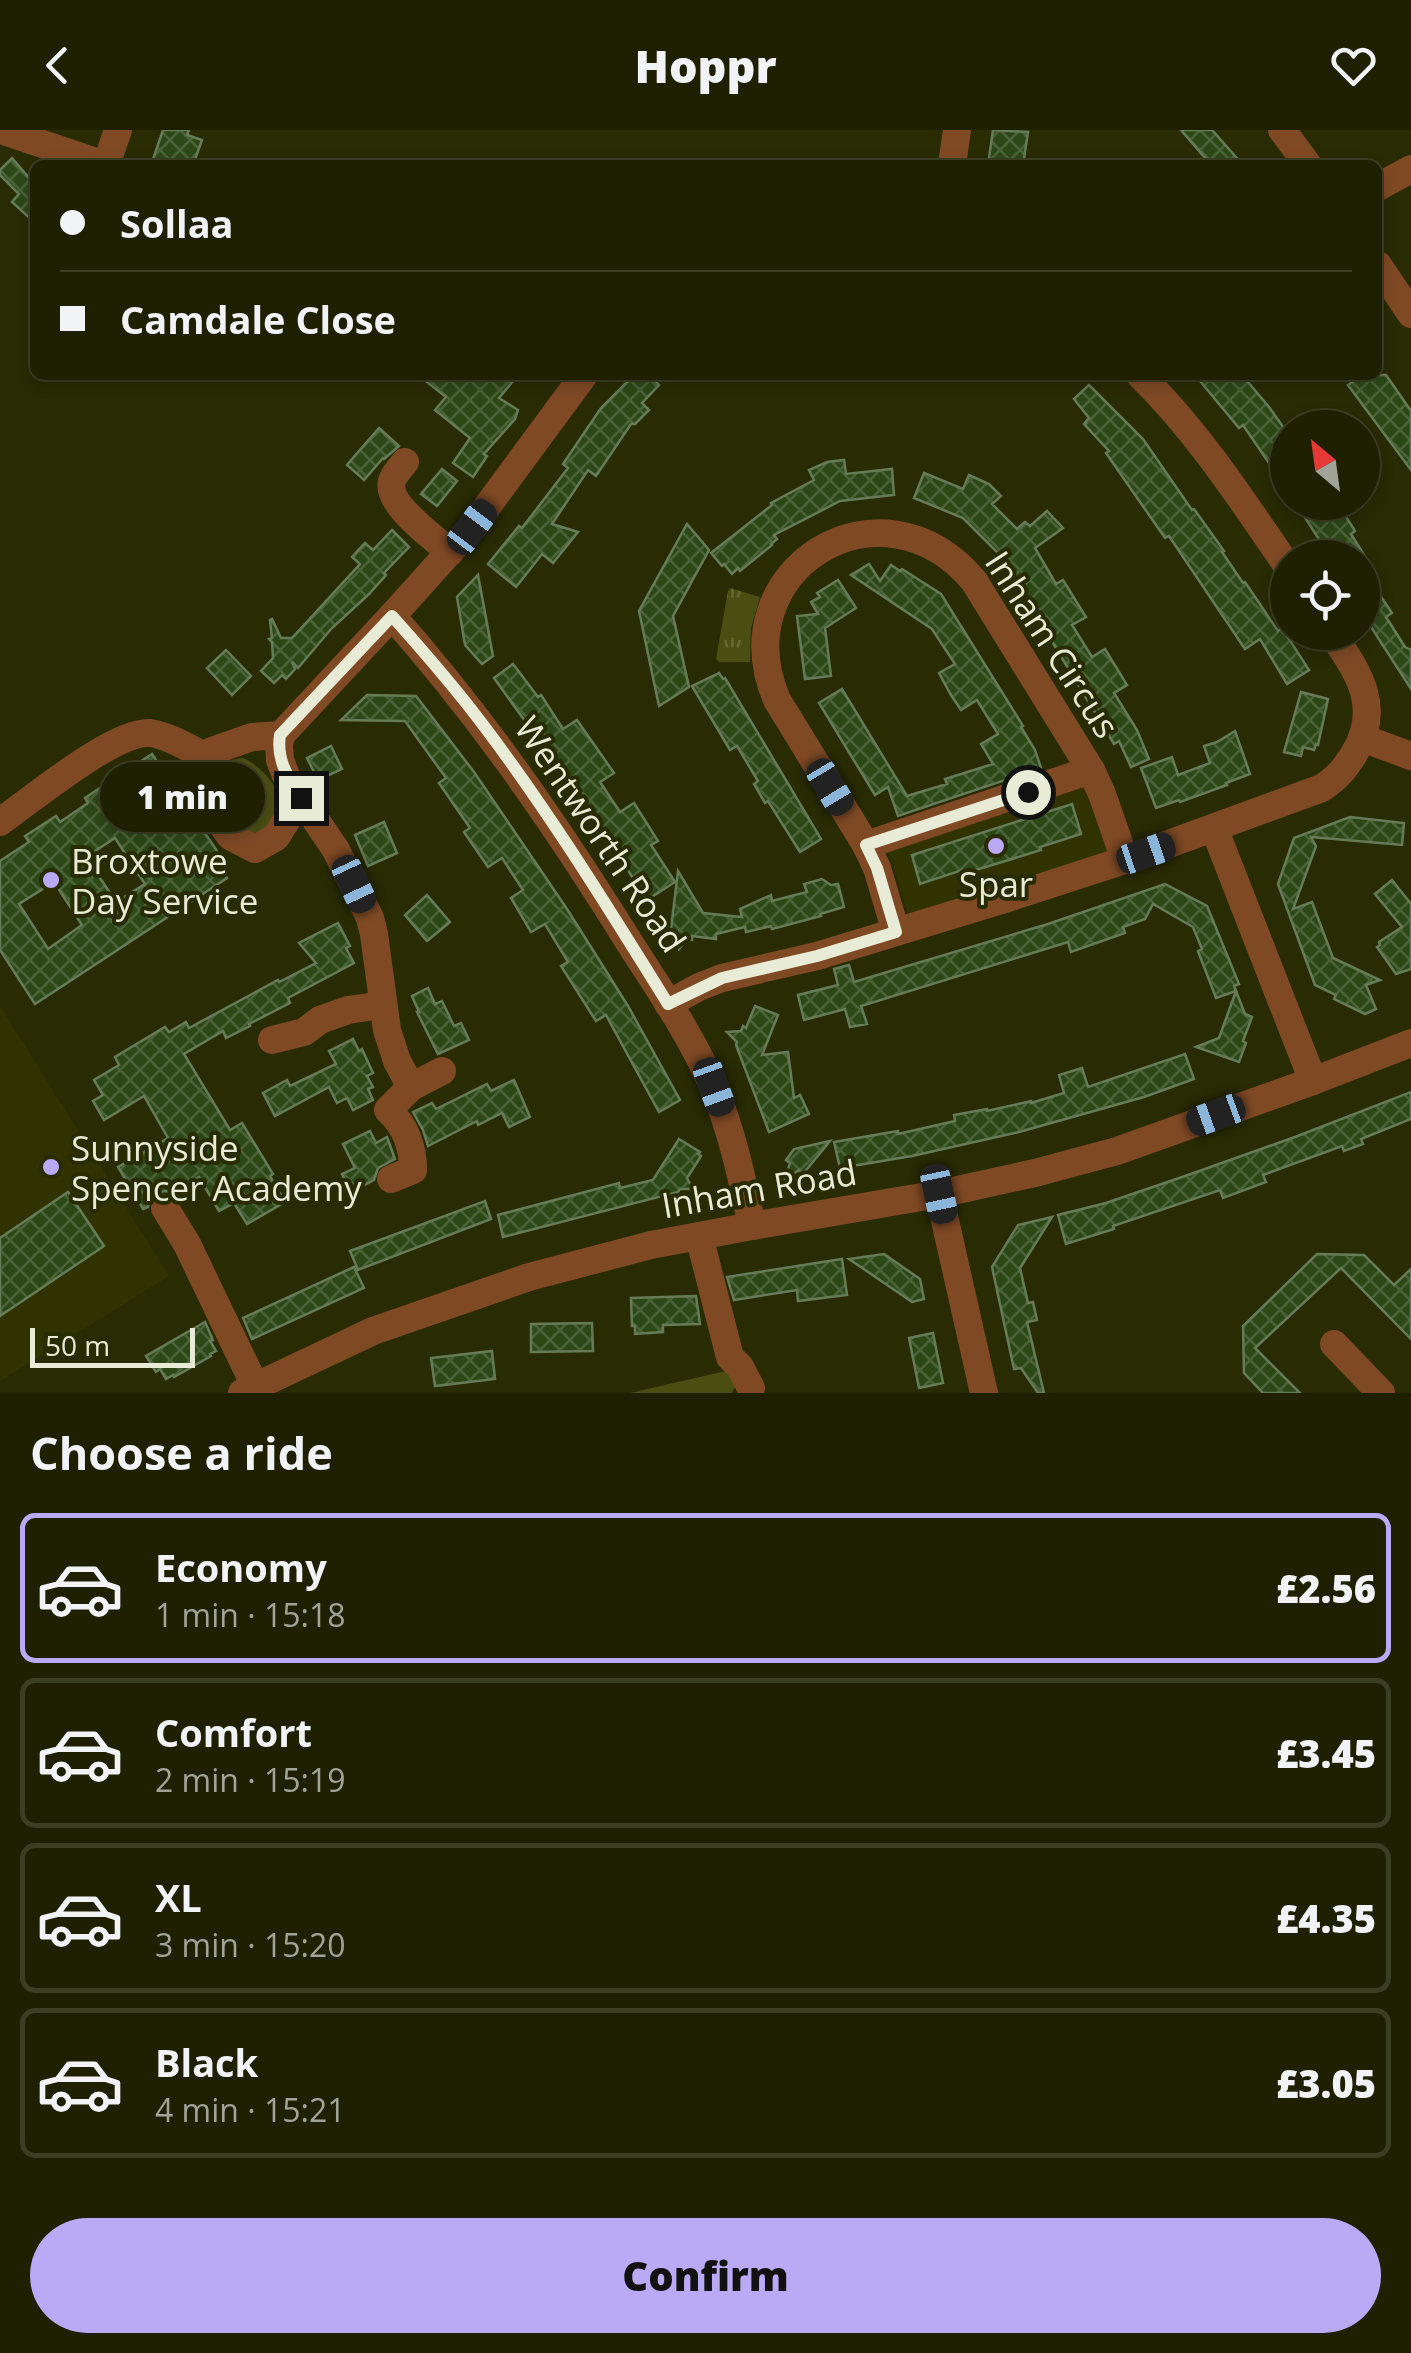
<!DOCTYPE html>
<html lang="en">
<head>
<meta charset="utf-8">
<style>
  body { margin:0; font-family:"Open Sans",sans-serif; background:#2c2d11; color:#f1f3f6; height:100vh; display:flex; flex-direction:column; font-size:38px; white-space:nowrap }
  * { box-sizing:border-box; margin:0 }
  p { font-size:32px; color:#a1a399 }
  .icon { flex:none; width:55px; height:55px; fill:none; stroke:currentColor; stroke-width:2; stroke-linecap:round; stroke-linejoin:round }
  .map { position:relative; height:1263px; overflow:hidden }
  .side { display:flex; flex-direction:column; background:#1f2002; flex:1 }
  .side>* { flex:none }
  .banner { position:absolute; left:30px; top:30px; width:1352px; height:220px; border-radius:15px; box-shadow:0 5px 15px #0003,0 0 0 2px #3c3e24; display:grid; align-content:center; height:220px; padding:0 30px; background:#1f2002 }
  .needle { width:65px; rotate:331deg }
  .controls { position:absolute; left:1270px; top:280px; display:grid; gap:20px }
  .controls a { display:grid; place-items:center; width:110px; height:110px; border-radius:50%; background:#1f2002; box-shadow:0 5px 15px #0003,0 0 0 2px #3c3e24; font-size:50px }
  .scale { position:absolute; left:30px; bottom:25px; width:165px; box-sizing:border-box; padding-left:10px; border:5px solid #e8ebd5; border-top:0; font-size:28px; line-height:35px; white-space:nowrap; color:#e8ebd5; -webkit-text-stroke:8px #292b03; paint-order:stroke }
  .end { position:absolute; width:45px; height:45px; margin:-22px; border:12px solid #e8ebd5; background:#111; box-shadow:0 0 0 5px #111 }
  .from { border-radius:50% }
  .bubble { position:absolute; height:70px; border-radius:35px; background:#1f2002; box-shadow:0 5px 15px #0003,0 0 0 2px #3c3e24; font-size:32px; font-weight:800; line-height:70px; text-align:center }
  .car { position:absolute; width:30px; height:60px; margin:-30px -15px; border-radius:12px; box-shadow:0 0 8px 2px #0007; background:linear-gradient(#222 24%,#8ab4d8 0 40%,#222 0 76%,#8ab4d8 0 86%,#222 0) }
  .banner b { display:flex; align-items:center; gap:35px; height:95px; font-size:38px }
  .banner b+b { border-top:2px solid #3c3e24 }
  .banner i { width:25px; height:25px; background:#f1f3f6 }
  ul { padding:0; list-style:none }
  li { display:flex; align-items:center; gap:30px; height:150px; margin:0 20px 15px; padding:0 10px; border:5px solid #3c3e24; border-radius:15px }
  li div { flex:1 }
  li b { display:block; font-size:38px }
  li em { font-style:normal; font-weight:800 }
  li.on { border-color:#baaaf6 }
  li>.icon { width:90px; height:90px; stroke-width:1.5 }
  h2 { padding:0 30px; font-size:45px; line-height:120px }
  .button { display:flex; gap:20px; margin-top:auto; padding:20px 30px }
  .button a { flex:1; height:115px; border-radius:60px; background:#baaaf6; color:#111; font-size:40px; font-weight:800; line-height:115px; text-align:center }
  header { display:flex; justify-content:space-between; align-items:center; height:130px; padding:0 30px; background:#1f2002; font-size:45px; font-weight:800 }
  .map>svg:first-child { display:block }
</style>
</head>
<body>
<header><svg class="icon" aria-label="back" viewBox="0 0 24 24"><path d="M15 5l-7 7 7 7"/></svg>Hoppr<svg class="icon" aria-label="heart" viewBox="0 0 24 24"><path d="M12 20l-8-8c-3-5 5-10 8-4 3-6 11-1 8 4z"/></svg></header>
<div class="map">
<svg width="1411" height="1263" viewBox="0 0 1411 1263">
  <defs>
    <pattern id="grass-tufts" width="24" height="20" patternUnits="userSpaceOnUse" patternTransform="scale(2.5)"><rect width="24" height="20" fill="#4a4e12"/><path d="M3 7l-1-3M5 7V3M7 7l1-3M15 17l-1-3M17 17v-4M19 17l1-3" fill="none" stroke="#646834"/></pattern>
    <pattern id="building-cross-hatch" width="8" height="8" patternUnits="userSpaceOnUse" patternTransform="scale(2.5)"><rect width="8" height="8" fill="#2d4817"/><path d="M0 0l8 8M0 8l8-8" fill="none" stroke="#4b6338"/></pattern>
  </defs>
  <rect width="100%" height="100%" fill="#292b03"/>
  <g fill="#303300">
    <path d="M 1075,636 L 1091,671 L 1110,725 L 910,792 L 892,731 L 878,700 Z"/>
    <path d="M 0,876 L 169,1146 L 0,1251 Z"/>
  </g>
  <g fill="url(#grass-tufts)">
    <path d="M 730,458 L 760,467 L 751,498 L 750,532 L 719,532 L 716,529 L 728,461 Z"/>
    <path d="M 242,628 C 256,631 280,657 281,672 C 282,677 279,684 278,689 L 251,707 L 236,698 L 219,655 L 224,636 L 232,630 Z"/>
  </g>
  <path fill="#4a4e12" d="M 735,1239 L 738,1252 L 732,1263 L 630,1263 Z"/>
  <g fill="url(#building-cross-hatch)" stroke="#667c58" stroke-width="2.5" fill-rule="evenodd">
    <path d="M 163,0 L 189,0 L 187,5 L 202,10 L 193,35 L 180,30 L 178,35 L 151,35 Z"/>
    <path d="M 993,0 L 1028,2 L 1023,35 L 988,35 Z"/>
    <path d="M 1181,0 L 1212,0 L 1243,35 L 1211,35 Z"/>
    <path d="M 12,28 L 31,50 L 35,46 L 35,93 L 12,72 L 19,64 L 0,45 L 0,40 Z"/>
    <path d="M 418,245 L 518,245 L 499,268 L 518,280 L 515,289 L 484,324 L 487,326 L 473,347 L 453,333 L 470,308 L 435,280 L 446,267 Z"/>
    <path d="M 634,245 L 649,245 L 659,255 L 642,273 L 649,280 L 635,294 L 631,294 L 596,346 L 588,340 L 552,394 L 578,402 L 553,433 L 542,424 L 516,457 L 488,434 L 519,396 L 522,398 L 568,338 L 563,334 L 601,278 Z"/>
    <path d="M 1195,245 L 1242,245 L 1269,277 L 1288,304 L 1288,361 L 1243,295 L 1239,298 Z"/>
    <path d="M 1350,245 L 1386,245 L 1411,281 L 1411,340 L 1348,255 L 1354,251 Z"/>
    <path d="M 1089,255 L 1143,309 L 1192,380 L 1194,379 L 1224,421 L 1222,422 L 1243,453 L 1245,452 L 1278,501 L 1282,498 L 1309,540 L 1287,554 L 1260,509 L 1245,519 L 1169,406 L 1165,408 L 1106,323 L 1109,321 L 1084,294 L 1089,288 L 1074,269 Z"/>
    <path d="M 379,298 L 399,316 L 384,329 L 383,328 L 364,350 L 347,335 Z"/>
    <path d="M 844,330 L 846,344 L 892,339 L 894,365 L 840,371 L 774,405 L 777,409 L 771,414 L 772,415 L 740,441 L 738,438 L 732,444 L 724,434 L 722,436 L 711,423 L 772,375 L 771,373 L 814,350 L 809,340 L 827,332 Z"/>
    <path d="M 442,339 L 457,351 L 437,376 L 421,364 Z"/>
    <path d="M 924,343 L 963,359 L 969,345 L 989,354 L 1001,366 L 992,374 L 1017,399 L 1025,392 L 1030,396 L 1047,381 L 1063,398 L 1035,418 L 1056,454 L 1063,450 L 1086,487 L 1072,495 L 1092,527 L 1105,519 L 1127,555 L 1114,563 L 1137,600 L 1149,629 L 1131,637 L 1119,611 L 1114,614 L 999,424 L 963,388 L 914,368 Z"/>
    <path d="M 1295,372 L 1325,372 L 1330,380 L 1338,374 L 1355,401 L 1351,404 L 1366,428 L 1331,428 Z"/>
    <path d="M 687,394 L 709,420 L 673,486 L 689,557 L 659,576 L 639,481 Z"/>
    <path d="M 392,400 L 409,417 L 384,443 L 386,445 L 369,464 L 331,499 L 298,538 L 292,532 L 295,539 L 286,549 L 282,545 L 274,553 L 261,541 L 273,528 L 272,512 L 269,509 L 272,508 L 270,490 L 272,489 L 281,508 L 292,508 L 360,434 L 352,427 L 365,413 L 373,420 Z"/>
    <path d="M 869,434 L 880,451 L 891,435 L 900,441 L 902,439 L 941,464 L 1023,596 L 1021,597 L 1035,620 L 1041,638 L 898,686 L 888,657 L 875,665 L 819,573 L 842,559 L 907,666 L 947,654 L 945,649 L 993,634 L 981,614 L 998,604 L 977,570 L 961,580 L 951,565 L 939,543 L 955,534 L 932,499 L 851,445 Z"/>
    <path d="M 1362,439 L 1392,483 L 1386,487 L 1405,517 L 1411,520 L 1411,559 L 1362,483 Z"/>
    <path d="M 478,445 L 493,526 L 482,534 L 465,515 L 457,467 Z"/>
    <path d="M 838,450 L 856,478 L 825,498 L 831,546 L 805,549 L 797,486 L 818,484 L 811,472 L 820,467 L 817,463 Z"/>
    <path d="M 226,520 L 251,546 L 232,565 L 207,538 Z"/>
    <path d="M 513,534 L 538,567 L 541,565 L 563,599 L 577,590 L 614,643 L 600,652 L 620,682 L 634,673 L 658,711 L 651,715 L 675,752 L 647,770 L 604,703 L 602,704 L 588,683 L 557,631 L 555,633 L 494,548 Z"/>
    <path d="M 719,543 L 723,549 L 725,548 L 821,709 L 800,722 L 768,671 L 765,673 L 754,654 L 758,651 L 737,616 L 730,620 L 692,556 Z"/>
    <path d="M 1301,562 L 1328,569 L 1318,615 L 1316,614 L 1314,620 L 1303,617 L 1301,626 L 1284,622 Z"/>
    <path d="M 367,565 L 416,566 L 474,642 L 567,779 L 628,876 L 680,970 L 659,982 L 606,885 L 596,891 L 561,836 L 568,832 L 545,794 L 531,802 L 511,768 L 523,760 L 502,728 L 488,737 L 464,702 L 470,698 L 439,653 L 446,648 L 405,591 L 341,590 Z"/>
    <path d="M 1235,601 L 1250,644 L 1226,653 L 1227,655 L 1180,672 L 1179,670 L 1156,678 L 1141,638 L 1172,627 L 1178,645 L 1210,633 L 1204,616 L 1217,612 Z"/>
    <path d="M 331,616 L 342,639 L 318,650 L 307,628 Z"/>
    <path d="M 152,624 L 219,724 L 214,727 L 227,748 L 35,874 L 0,820 L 0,731 L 29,712 L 25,706 L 56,686 L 60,692 L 88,673 L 85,668 ZM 115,708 L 145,754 L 116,772 L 86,727 ZM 54,752 L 82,795 L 48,819 L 19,774 Z"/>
    <path d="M 1072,674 L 1081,704 L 1040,717 L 1041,720 L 963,744 L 962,740 L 920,754 L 912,725 Z"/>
    <path d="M 1350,687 L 1404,693 L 1402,715 L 1311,707 L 1316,716 L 1293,779 L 1312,772 L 1333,828 L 1380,850 L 1366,855 L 1376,879 L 1365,884 L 1334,869 L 1336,865 L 1315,855 L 1278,754 L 1294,708 Z"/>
    <path d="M 384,692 L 397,723 L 368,736 L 355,705 Z"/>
    <path d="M 678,741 L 703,783 L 742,787 L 740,779 L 771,765 L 772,771 L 807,762 L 804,754 L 822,749 L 831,755 L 838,754 L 844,777 L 820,784 L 821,786 L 772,799 L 771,796 L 746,802 L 745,797 L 716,804 L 716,809 L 692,806 L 692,810 L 687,809 L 679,819 L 675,808 L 670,807 Z"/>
    <path d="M 1392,750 L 1411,774 L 1411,839 L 1396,844 L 1377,817 L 1380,815 L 1379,812 L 1402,797 L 1375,764 Z"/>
    <path d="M 1165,754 L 1207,776 L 1239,854 L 1234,856 L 1236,861 L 1216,868 L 1198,821 L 1202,819 L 1193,797 L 1153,774 L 1145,789 L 1123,797 L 1125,803 L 1071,822 L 1068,812 L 861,876 L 867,894 L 850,897 L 845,879 L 804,890 L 798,865 L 838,855 L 834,839 L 849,835 L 854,852 L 1048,794 Z"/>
    <path d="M 427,765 L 450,792 L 427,811 L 405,785 Z"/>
    <path d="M 338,793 L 350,816 L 346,818 L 354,833 L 288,868 L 290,873 L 249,894 L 250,896 L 226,908 L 223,901 L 184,924 L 230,1000 L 242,993 L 273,1044 L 270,1046 L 285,1072 L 247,1094 L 234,1073 L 219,1081 L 199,1047 L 172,1062 L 164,1061 L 157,1063 L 150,1069 L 148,1077 L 143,1079 L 118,1037 L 168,1008 L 144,966 L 104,990 L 93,971 L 103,965 L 94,950 L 119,935 L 115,927 L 165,897 L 169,902 L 186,892 L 189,898 L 278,850 L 279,852 L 316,833 L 299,813 Z"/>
    <path d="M 428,858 L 435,874 L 442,871 L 454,896 L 461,893 L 469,910 L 438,924 L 417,882 L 419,882 L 412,866 Z"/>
    <path d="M 1236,861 L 1245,884 L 1252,887 L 1243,911 L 1246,913 L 1239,932 L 1196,917 L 1219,908 Z"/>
    <path d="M 755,876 L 778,885 L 762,925 L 788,922 L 794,968 L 800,965 L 809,984 L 769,1002 L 736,915 L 737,912 L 727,902 L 741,901 L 743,896 L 746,898 Z"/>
    <path d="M 353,909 L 359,921 L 362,919 L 373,943 L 367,946 L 373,957 L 368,959 L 373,970 L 353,980 L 347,968 L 337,973 L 329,957 L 275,986 L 263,963 L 287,950 L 290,956 L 336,934 L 329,921 Z"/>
    <path d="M 1185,924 L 1194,949 L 1144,967 L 1019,1002 L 912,1026 L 840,1038 L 834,1012 L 898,1001 L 898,1004 L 955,991 L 954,985 L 987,979 L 987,981 L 1031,971 L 1031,973 L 1064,963 L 1059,945 L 1082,938 L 1088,957 Z"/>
    <path d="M 514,950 L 530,987 L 509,997 L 502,983 L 478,995 L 477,991 L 428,1016 L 423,1000 L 413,982 L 432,973 L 436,979 L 487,954 L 491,961 Z"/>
    <path d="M 1411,962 L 1411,989 L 1361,1009 L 1363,1014 L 1344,1021 L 1342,1016 L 1263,1045 L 1266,1052 L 1223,1068 L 1220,1060 L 1113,1096 L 1114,1099 L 1066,1114 L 1058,1085 L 1106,1073 L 1188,1045 L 1295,1007 Z"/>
    <path d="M 370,1001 L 376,1013 L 387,1007 L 395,1029 L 378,1038 L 374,1050 L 351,1062 L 342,1044 L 355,1038 L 343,1014 Z"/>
    <path d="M 679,1009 L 700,1022 L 698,1024 L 701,1026 L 687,1048 L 693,1059 L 680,1059 L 678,1062 L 503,1107 L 498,1085 L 619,1053 L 620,1058 L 653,1050 Z"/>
    <path d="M 830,1011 L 803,1044 L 799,1040 L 785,1049 L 790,1033 L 786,1030 L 794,1019 Z"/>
    <path d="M 68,1062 L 104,1116 L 0,1186 L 0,1108 Z"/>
    <path d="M 485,1071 L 491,1089 L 358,1140 L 350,1121 Z"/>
    <path d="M 1052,1087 L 1020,1138 L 1028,1173 L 1033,1172 L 1037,1190 L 1027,1192 L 1044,1263 L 1038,1263 L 1021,1238 L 1014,1239 L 992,1137 L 1018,1095 Z"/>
    <path d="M 884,1124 L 920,1149 L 924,1169 L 912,1172 L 849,1129 Z"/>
    <path d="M 1317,1124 L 1364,1125 L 1394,1155 L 1411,1139 L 1411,1209 L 1341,1138 L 1255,1218 L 1300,1263 L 1263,1263 L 1244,1243 L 1243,1196 Z"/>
    <path d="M 842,1129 L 847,1165 L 798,1171 L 797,1160 L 734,1170 L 727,1147 Z"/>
    <path d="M 354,1137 L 364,1158 L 252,1209 L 243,1188 Z"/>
    <path d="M 696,1166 L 700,1194 L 663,1195 L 663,1202 L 635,1204 L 635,1196 L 632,1196 L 631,1168 Z"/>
    <path d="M 205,1192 L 213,1210 L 210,1211 L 216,1221 L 210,1224 L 211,1226 L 174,1247 L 173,1245 L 166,1249 L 160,1239 L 156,1242 L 146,1226 Z"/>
    <path d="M 592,1193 L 593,1221 L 531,1222 L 531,1194 Z"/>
    <path d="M 933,1203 L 943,1253 L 919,1258 L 909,1208 Z"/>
    <path d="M 492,1221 L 495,1249 L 435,1256 L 431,1228 Z"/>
  </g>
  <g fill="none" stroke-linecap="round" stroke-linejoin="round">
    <g stroke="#7f4924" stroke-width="28">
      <path d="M 1,0 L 105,35"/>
      <path d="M 1282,0 L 1308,35"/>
      <path d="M 106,35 L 118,0"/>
      <path d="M 952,35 L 957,0"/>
      <path d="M 1378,57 L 1411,39"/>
      <path d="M 1378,135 L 1411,184"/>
      <path d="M 1140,245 C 1198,302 1242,370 1288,437"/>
      <path d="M 405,332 C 401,337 394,344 392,351 C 385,373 434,408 450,422"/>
      <path d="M 392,486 C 482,587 558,698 629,812 C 659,859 691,905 713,956 C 732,1001 742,1048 752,1096"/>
      <path d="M 281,605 L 392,486 L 472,397 L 584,245"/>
      <path d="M 281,605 L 279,615 L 280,630 L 286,646 L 336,720 L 370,788 L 374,804 L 387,900 L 397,931 L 411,957"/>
      <path d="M 281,605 L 252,607 L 212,621 L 202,639 L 208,675 L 230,706 L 255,719 L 276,707 L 301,667"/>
      <path d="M 1362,608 L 1411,626"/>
      <path d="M 0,692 C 30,671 115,600 150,603 C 170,606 190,619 208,628"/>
      <path d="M 1214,698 L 1313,951"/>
      <path d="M 866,715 L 1091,640"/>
      <path d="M 896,802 L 877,738 L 866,715 L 777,570 C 721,440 881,340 974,451 L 1091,640 L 1102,664 L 1125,730"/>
      <path d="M 668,874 L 699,857 L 722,848 L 817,826 L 1011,767 L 1125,730 L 1322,658 C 1338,647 1343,641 1354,624 C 1383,577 1358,542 1331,502"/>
      <path d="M 272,910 L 304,902 L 320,890 L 348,880 L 382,875"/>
      <path d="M 391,1049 L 413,1040 C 413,1017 405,995 388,980 L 411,957 L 442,941"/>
      <path d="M 939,1064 L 984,1263"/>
      <path d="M 165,1078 L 187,1114 L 255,1256"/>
      <path d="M 699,1106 L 730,1227 L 740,1237 L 751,1258"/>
      <path d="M 1334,1214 L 1381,1263"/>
      <path d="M 242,1263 L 373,1201 L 529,1147 L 651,1115 L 752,1096 L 939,1064 L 1035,1043 L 1117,1021 L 1313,951 L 1411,913"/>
    </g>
  </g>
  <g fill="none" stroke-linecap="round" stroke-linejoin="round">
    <path stroke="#e8ebd5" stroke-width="12" d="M 301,668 C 288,647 276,630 280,605 L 392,486 C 418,515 443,544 467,574 C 540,667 606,774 668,874 L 722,848 L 817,826 L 896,802 L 877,738 L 866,715 L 1028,662"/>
  </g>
  <g fill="#baaaf6" stroke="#292b03" stroke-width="4">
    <circle cx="996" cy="716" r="10"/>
    <circle cx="51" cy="750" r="10"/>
    <circle cx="51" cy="1037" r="10"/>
  </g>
  <g text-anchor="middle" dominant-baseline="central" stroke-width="8" stroke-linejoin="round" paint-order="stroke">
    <g font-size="35" fill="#e8ebd5" stroke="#292b03">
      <text transform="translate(1053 514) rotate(57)">Inham Circus</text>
      <text transform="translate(601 704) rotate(56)">Wentworth Road</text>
      <text transform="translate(759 1058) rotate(-10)">Inham Road</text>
    </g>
    <g font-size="35" fill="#e8ebd5" stroke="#292b03" text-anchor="start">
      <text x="71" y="730">Broxtowe<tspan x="71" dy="40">Day Service</tspan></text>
      <text x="996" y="753" text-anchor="middle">Spar</text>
      <text x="71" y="1017">Sunnyside<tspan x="71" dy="40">Spencer Academy</tspan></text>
    </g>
  </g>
</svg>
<div class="controls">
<a><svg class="needle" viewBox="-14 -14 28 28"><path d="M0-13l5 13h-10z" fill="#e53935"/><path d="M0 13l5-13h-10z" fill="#a1a399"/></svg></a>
<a><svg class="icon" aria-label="locate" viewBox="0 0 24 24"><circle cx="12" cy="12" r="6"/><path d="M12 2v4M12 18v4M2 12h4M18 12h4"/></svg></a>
</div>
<div class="scale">50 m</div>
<i class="end from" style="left:1028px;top:662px"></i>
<i class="end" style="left:301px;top:668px"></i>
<div class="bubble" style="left:100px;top:632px;width:165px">1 min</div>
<i class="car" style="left:472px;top:397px;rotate:37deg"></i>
<i class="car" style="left:830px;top:657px;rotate:149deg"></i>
<i class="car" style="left:1146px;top:723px;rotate:71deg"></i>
<i class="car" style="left:354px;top:754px;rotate:155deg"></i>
<i class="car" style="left:714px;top:957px;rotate:160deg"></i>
<i class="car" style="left:1216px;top:985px;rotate:250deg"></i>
<i class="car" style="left:939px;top:1064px;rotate:168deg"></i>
<div class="banner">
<b><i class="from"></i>Sollaa</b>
<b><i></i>Camdale Close</b>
</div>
</div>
<section class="side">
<h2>Choose a ride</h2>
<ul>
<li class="on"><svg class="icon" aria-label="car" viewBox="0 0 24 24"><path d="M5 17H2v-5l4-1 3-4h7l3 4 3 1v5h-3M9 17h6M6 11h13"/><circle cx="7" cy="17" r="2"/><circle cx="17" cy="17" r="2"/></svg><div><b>Economy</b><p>1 min · 15:18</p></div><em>£2.56</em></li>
<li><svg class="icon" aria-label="car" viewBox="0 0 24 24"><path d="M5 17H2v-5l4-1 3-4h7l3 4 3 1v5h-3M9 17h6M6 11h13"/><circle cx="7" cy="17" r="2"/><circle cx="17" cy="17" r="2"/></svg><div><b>Comfort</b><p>2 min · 15:19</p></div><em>£3.45</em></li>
<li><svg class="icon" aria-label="car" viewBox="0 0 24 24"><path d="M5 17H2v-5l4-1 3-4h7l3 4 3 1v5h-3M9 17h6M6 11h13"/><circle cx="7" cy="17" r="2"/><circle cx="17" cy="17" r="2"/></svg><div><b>XL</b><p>3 min · 15:20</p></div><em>£4.35</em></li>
<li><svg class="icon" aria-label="car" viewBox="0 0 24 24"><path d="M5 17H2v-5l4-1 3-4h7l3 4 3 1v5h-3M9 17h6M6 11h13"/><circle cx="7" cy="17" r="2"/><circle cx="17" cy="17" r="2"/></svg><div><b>Black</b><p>4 min · 15:21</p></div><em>£3.05</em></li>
</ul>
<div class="button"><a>Confirm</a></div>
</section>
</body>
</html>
